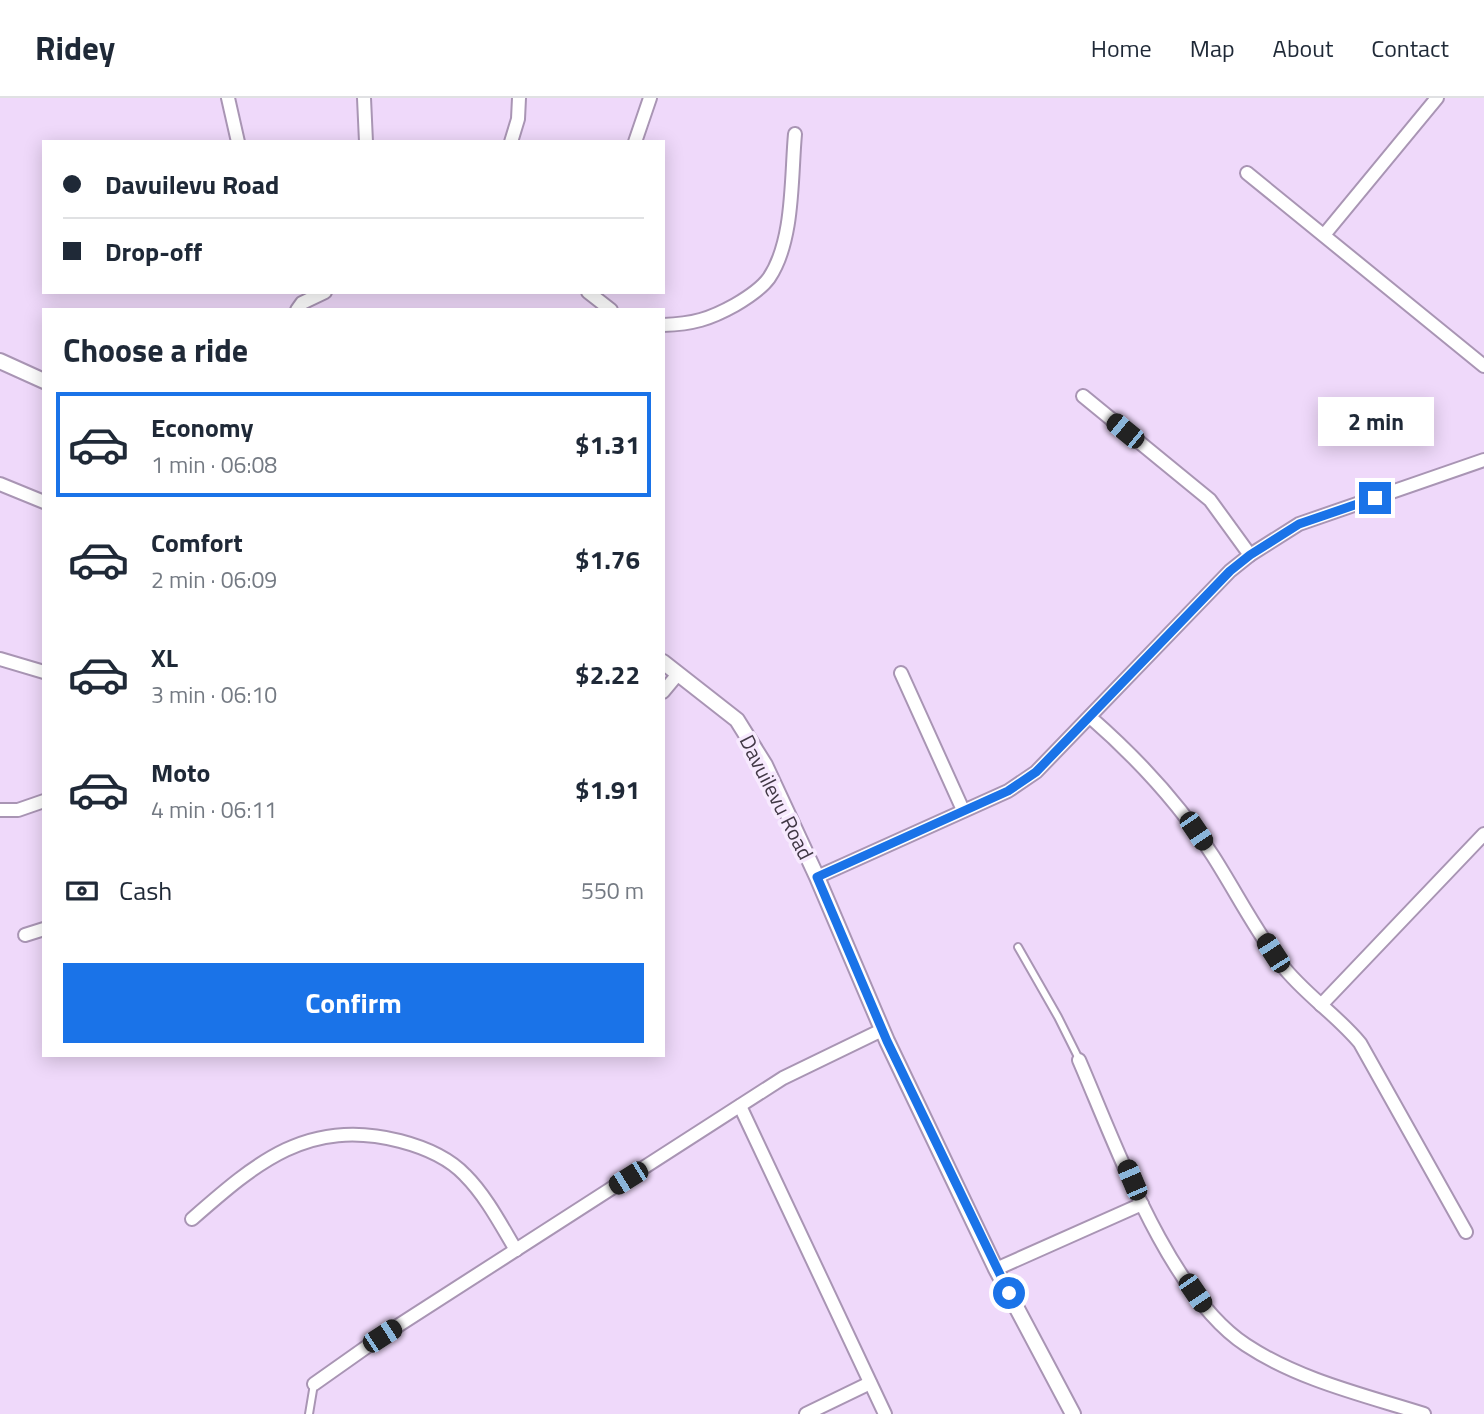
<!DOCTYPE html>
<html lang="en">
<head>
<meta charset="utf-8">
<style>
  body { margin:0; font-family:"Titillium Web",sans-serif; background:#f6f6f7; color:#1f2937; height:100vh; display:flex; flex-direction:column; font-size:26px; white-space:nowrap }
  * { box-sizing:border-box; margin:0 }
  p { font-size:23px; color:#747a83 }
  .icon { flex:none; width:38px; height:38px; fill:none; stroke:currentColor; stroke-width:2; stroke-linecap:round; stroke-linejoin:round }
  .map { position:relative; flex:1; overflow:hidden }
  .side { position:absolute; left:42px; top:210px; width:623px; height:749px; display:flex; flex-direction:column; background:#fff; border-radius:0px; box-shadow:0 4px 18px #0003 }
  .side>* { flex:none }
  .guide { position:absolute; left:42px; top:42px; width:623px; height:154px; border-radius:0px; box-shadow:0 4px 18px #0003; display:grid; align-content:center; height:154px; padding:0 21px; background:#fff }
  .end { position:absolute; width:32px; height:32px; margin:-16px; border:9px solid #1a73e8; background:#fff; box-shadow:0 0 0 4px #fff }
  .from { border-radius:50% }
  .bubble { position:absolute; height:49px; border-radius:0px; background:#fff; box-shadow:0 4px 18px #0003; font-size:23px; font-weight:700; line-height:49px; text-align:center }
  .car { position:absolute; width:21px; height:42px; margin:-21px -10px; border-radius:9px; box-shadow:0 0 5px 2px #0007; background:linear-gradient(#222 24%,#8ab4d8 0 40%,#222 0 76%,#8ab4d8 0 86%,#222 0) }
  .guide b { display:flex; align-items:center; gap:24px; height:66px; font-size:26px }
  .guide b+b { border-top:2px solid #e0e1e3 }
  .guide i { width:18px; height:18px; background:#1f2937 }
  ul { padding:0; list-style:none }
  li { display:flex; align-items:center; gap:21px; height:105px; margin:0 14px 10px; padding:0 7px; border:4px solid transparent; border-radius:0px }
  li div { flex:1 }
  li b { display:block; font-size:26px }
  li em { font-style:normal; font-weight:700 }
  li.active { border-color:#1a73e8 }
  li>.icon { width:63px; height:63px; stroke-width:1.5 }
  h2 { padding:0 21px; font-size:32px; line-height:84px }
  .pay { display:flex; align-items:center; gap:18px; height:77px; padding:0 21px; font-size:26px }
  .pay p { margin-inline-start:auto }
  .button { display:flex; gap:14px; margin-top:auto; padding:14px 21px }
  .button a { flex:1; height:80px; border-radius:0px; background:#1a73e8; color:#fff; font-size:28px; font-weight:700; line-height:80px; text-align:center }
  header { display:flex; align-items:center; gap:42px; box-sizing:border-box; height:98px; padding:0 35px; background:#fff; border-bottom:2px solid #e0e1e3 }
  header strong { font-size:33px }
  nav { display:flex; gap:38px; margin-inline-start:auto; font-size:24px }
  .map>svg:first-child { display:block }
</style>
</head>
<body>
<header>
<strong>Ridey</strong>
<nav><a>Home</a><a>Map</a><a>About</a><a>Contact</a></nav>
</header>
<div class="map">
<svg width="1484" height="1316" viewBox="0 0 1484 1316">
  <rect width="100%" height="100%" fill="#efd9fa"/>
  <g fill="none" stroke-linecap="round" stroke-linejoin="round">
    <defs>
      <g id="service">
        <path d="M 1018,849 L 1058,919 L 1079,961"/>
        <path d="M 309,1316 L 314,1286"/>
      </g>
      <g id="minor">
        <path d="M 228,0 L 238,44"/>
        <path d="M 364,0 L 366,44"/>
        <path d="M 511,44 L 518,21 L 519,0"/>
        <path d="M 635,44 L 650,0"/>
        <path d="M 1247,75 L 1484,268"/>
        <path d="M 1324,137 L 1437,0"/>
        <path d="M 588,194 L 611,212"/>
        <path d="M 297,212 L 302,205 L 325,194"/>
        <path d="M 663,227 C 693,226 710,221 735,207 C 747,200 761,191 769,180 C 794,143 791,80 795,36"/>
        <path d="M 1083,298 L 1210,402 L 1250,457"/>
        <path d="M 0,386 L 44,404"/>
        <path d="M 0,561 L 44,574"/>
        <path d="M 901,575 L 963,712"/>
        <path d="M 663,594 L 678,576"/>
        <path d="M 1090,619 C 1137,660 1179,705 1213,758 C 1236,794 1255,832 1281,866 C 1304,896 1336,916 1360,945 L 1466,1134"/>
        <path d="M 0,712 L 18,712 L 44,703"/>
        <path d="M 817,779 L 1008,693 L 1036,674 L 1230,473 L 1250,457 L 1299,426 L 1484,362"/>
        <path d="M 25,837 L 44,831"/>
        <path d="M 1321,907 L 1484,736"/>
        <path d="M 1079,962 C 1115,1045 1169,1197 1246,1247 C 1299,1282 1364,1297 1424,1316"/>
        <path d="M 740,1008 L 885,1316"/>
        <path d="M 192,1121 C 256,1065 308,1019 400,1043 C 423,1049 448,1059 465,1077 C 486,1098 501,1127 516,1152"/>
        <path d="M 996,1171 L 1142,1106"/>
        <path d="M 314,1286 L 382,1238 L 783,980 L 882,932"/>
        <path d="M 806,1316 L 870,1285"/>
      </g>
      <g id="tertiary">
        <path d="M 0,263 L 44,283"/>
        <path d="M 663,564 L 737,622 L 765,667 L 817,779 L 887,943 L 996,1171 L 1073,1316"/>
      </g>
    </defs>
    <use href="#service" stroke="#a995b4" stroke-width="10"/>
    <use href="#minor" stroke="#a995b4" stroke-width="16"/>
    <use href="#tertiary" stroke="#a995b4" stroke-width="18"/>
    <use href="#service" stroke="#fff" stroke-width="6"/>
    <use href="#minor" stroke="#fff" stroke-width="12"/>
    <use href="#tertiary" stroke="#fff" stroke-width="14"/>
  </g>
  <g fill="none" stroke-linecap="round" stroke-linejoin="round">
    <path stroke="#1a73e8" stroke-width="9" d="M 1009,1195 L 887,943 L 817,779 L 1008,693 L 1036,674 L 1230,473 L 1250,457 L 1299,426 L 1375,400"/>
  </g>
  <g text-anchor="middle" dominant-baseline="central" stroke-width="7" stroke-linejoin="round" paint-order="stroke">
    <g font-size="21" fill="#413845" stroke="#f7eafe">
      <text transform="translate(777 699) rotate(63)">Davuilevu Road</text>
    </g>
  </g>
</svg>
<i class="end from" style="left:1009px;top:1195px"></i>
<i class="end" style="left:1375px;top:400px"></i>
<div class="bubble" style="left:1318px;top:299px;width:116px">2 min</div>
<i class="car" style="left:1125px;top:333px;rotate:309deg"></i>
<i class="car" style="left:1196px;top:733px;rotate:146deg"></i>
<i class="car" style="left:1273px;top:855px;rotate:327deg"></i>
<i class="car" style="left:628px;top:1080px;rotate:238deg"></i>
<i class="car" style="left:1132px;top:1082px;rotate:337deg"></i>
<i class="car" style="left:1195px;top:1195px;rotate:146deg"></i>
<i class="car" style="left:382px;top:1238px;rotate:57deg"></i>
<div class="guide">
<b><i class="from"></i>Davuilevu Road</b>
<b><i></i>Drop-off</b>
</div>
<section class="side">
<h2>Choose a ride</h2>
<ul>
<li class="active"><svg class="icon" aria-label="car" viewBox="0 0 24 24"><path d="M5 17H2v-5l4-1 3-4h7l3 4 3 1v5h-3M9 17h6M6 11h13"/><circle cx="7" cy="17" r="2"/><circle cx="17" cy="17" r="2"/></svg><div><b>Economy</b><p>1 min · 06:08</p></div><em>$1.31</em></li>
<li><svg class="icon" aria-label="car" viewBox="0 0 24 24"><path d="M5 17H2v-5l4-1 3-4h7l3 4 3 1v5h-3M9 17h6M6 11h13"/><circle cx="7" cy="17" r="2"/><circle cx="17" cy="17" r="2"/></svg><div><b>Comfort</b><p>2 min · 06:09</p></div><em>$1.76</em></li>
<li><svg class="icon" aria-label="car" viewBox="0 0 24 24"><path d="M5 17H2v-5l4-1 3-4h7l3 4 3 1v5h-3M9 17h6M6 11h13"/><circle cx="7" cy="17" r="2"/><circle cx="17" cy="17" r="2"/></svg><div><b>XL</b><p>3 min · 06:10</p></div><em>$2.22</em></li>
<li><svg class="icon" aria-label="car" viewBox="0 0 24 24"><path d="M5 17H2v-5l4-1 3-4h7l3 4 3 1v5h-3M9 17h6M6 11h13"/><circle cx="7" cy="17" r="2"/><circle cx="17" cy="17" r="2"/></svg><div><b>Moto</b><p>4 min · 06:11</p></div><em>$1.91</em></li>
</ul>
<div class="pay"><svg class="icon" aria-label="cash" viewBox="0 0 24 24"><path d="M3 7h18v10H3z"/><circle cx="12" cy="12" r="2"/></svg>Cash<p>550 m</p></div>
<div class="button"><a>Confirm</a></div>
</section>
</div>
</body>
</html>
